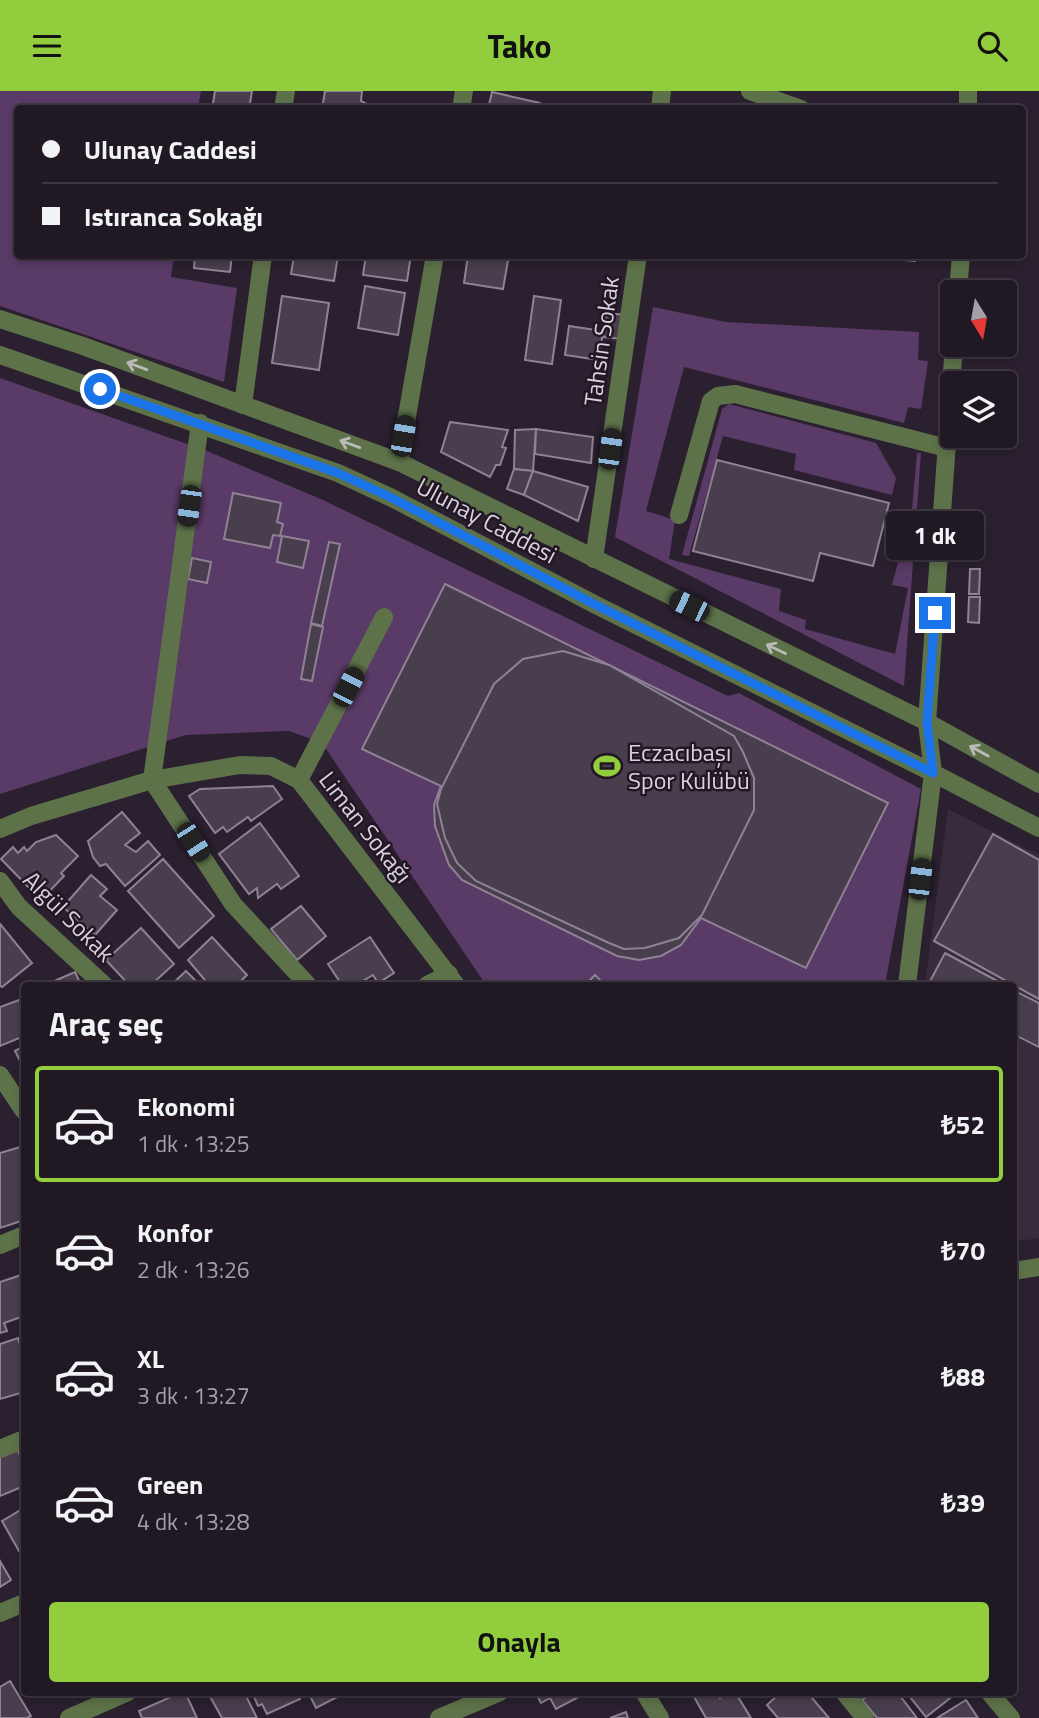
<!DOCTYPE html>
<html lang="tr">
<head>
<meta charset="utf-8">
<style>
  body { margin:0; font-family:"Titillium Web",sans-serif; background:#2d2530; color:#f1f3f6; height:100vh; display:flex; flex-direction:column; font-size:26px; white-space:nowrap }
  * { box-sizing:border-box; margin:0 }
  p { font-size:23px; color:#a2a0a6 }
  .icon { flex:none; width:38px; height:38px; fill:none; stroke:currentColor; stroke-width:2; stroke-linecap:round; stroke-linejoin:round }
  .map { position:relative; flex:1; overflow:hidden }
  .side { position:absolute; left:21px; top:891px; width:996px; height:714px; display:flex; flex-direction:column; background:#201823; border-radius:7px; box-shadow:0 4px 10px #0003,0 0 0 2px #3d3741 }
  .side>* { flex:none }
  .guide { position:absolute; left:14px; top:14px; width:1012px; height:154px; border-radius:7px; box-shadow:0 4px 10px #0003,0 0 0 2px #3d3741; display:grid; align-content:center; height:154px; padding:0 28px; background:#201823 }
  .needle { width:46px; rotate:169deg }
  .buttons { position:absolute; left:940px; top:189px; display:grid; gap:14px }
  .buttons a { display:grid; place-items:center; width:77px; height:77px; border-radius:7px; background:#201823; box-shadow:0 4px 10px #0003,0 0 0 2px #3d3741; font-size:35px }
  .end { position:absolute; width:32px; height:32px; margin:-16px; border:9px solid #1a73e8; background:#fff; box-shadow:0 0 0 4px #fff }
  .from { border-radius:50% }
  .bubble { position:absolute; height:49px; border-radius:7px; background:#201823; box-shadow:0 4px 10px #0003,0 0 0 2px #3d3741; font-size:23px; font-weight:700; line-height:49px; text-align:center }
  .car { position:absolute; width:21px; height:42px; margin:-21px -10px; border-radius:9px; box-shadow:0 0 5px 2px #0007; background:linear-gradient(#222 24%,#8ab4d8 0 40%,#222 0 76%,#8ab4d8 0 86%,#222 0) }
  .guide b { display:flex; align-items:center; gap:24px; height:66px; font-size:26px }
  .guide b+b { border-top:2px solid #3d3741 }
  .guide i { width:18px; height:18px; background:#f1f3f6 }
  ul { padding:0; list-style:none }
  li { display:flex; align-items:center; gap:21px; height:116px; margin:0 14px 10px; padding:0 14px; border:4px solid transparent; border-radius:7px }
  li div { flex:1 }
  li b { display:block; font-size:26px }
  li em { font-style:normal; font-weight:700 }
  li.active { border-color:#92cd3e }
  li>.icon { width:63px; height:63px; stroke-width:1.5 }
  h2 { padding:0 28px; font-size:32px; line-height:84px }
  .action { display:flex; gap:14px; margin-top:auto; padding:14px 28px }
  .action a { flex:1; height:80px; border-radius:7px; background:#92cd3e; color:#111; font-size:28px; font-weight:700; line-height:80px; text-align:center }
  header { display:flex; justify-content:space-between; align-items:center; height:91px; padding:0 28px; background:#92cd3e; color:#111; font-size:32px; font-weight:700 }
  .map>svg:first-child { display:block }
</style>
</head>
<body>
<header><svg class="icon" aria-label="menu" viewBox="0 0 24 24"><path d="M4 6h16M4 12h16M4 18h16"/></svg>Tako<svg class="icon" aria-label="search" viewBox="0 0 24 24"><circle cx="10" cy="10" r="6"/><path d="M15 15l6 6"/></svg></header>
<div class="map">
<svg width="1039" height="1627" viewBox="0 0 1039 1627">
  <rect width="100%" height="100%" fill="#2a202f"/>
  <g fill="#382b3e">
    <path d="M 948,718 L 1039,764 L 1039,1147 L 1013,1151 L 1013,894 L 925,894 Z"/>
    <path d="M 667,889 L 857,894 L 662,894 Z"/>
  </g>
  <g fill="#5a3a67">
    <path d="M 0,0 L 201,0 L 198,17 L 18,18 L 18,164 L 174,165 L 171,186 L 237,197 L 224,291 L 0,215 Z"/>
    <path d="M 653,216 L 726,231 L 919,241 L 918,269 L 928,270 L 921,318 L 908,316 L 904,332 L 684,276 L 646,420 L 675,429 L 669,468 L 781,498 L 779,520 L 806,529 L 805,538 L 895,563 L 908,497 L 892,494 L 912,418 L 917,362 L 921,362 L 904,595 L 615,446 Z"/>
    <path d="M 0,287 L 207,360 L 323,409 L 728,605 L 739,602 L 921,698 L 885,894 L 667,889 L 662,894 L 486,894 L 322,652 L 289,640 L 186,644 L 0,703 Z"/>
    <path d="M 729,313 L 876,352 L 896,387 L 892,404 L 794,379 L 796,363 L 723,345 L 689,465 L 682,464 L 722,318 Z"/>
  </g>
  <g fill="#493e4d" stroke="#8f8294" stroke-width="2">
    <path d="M 215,0 L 252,0 L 249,18 L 212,18 Z"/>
    <path d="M 325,0 L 362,0 L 361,10 L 367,13 L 366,18 L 322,18 Z"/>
    <path d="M 492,1 L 540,12 L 539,18 L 488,18 Z"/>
    <path d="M 195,164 L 232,164 L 230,181 L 194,177 Z"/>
    <path d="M 294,164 L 338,164 L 334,190 L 291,183 Z"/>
    <path d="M 366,164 L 411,164 L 407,190 L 363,184 Z"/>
    <path d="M 468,164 L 509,164 L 503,198 L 464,192 Z"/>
    <path d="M 882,164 L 915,164 L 915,170 L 882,167 Z"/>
    <path d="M 365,195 L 405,202 L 398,244 L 358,237 Z"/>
    <path d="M 282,205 L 329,212 L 319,279 L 272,272 Z"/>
    <path d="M 534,205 L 561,209 L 552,273 L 525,269 Z"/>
    <path d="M 607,222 L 625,224 L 622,248 L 603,246 Z"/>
    <path d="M 569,235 L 603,240 L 599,269 L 565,264 Z"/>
    <path d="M 450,331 L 508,339 L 502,356 L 506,357 L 500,374 L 496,374 L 490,386 L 441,361 Z"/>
    <path d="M 536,338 L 533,380 L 514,378 L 515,339 Z"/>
    <path d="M 536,338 L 593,346 L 591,372 L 535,363 Z"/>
    <path d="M 717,369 L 889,412 L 873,475 L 820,462 L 813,490 L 693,460 Z"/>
    <path d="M 514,378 L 533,380 L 524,404 L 507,398 Z"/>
    <path d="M 533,380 L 588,396 L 578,430 L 524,404 Z"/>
    <path d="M 233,402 L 281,412 L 277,431 L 283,433 L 280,445 L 273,444 L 270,457 L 224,448 Z"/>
    <path d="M 282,445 L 309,450 L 303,477 L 277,471 Z"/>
    <path d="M 329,451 L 340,453 L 322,535 L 311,532 Z"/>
    <path d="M 192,467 L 211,471 L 207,492 L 188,488 Z"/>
    <path d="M 970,478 L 980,478 L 979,503 L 969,503 Z"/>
    <path d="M 445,493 L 888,712 L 806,877 L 701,827 L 681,854 L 661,865 L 639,869 L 617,865 L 462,789 L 449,774 L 435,735 L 434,714 L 441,695 L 362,658 Z"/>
    <path d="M 969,506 L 980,506 L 979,532 L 968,531 Z"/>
    <path d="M 311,533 L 323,536 L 312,590 L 301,588 Z"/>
    <path d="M 563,560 L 609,574 L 734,645 L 743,661 L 754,687 L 754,719 L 702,824 L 679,847 L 645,857 L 624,858 L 609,852 L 476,790 L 457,772 L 445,747 L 437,713 L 441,698 L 494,593 L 523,568 Z"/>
    <path d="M 273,695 L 282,708 L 251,730 L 248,726 L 227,741 L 223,736 L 215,742 L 189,705 L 200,698 Z"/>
    <path d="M 122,721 L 140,742 L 125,754 L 136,761 L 148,750 L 160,764 L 125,795 L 106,773 L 100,775 L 93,766 L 88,750 Z"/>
    <path d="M 260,732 L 299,785 L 281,798 L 277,793 L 258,807 L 257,797 L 249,803 L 219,763 Z"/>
    <path d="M 993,743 L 1039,769 L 1039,908 L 934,850 Z"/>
    <path d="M 56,744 L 78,765 L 61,782 L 64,785 L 41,809 L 1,768 L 13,756 L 18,762 L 24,756 L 27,760 L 36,751 Z"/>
    <path d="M 163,768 L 214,825 L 179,857 L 128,800 Z"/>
    <path d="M 91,784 L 107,798 L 100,805 L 117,819 L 95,844 L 63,816 Z"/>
    <path d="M 301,815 L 326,845 L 297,869 L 271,838 Z"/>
    <path d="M 0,833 L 32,872 L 2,896 L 0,895 Z"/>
    <path d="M 141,837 L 174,873 L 151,894 L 129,894 L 106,869 Z"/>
    <path d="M 212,846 L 247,884 L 237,894 L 209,894 L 188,869 Z"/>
    <path d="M 370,846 L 394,882 L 378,892 L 373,884 L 356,894 L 342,894 L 328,873 Z"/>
    <path d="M 945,862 L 1005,894 L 928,894 Z"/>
    <path d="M 186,880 L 200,894 L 171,894 Z"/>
    <path d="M 75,881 L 81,894 L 45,894 Z"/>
    <path d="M 595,884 L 605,894 L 585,894 Z"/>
    <path d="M 1013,899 L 1039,912 L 1039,956 L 1013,943 Z"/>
    <path d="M 19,909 L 24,923 L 24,945 L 0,955 L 0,916 Z"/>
    <path d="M 24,955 L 24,978 L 15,960 Z"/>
    <path d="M 20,1056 L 24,1074 L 24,1129 L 0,1137 L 0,1062 Z"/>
    <path d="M 24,1183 L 24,1225 L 4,1232 L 7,1240 L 0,1242 L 0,1191 Z"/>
    <path d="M 18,1247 L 24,1268 L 24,1301 L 0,1308 L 0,1253 Z"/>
    <path d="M 18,1359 L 24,1376 L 24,1395 L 0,1405 L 0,1366 Z"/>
    <path d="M 24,1417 L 24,1469 L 2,1430 Z"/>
    <path d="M 0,1470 L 11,1489 L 0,1496 Z"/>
    <path d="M 10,1590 L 31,1625 L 27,1627 L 0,1627 L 0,1596 Z"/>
    <path d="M 182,1601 L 185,1601 L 197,1627 L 142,1627 L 139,1620 Z"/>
    <path d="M 244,1601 L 257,1627 L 222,1627 L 208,1602 Z"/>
    <path d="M 252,1601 L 298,1601 L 300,1608 L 267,1623 L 262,1613 L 258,1615 Z"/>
    <path d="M 308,1601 L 347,1601 L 316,1617 Z"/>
    <path d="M 535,1601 L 588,1601 L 556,1618 L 550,1607 L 541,1612 Z"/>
    <path d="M 698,1601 L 716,1601 L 720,1607 L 729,1601 L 735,1601 L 751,1627 L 706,1627 L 693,1604 Z"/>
    <path d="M 781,1601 L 807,1601 L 829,1627 L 778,1627 L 767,1614 Z"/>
    <path d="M 872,1601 L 897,1601 L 917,1627 L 877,1627 L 862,1609 Z"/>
    <path d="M 906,1601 L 958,1601 L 926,1626 Z"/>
    <path d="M 966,1609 L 978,1627 L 937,1627 Z"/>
    <path d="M 626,1621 L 628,1627 L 610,1627 Z"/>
  </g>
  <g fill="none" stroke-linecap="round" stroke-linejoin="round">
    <g stroke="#5e7249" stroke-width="18">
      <path d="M 750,0 L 801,18"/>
      <path d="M 283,18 L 286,0"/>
      <path d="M 461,18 L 464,0"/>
      <path d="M 660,18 L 662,0"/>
      <path d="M 968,18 L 968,0"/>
      <path d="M 958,201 L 961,164"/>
      <path d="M 0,228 L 83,255 L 399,371 L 927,631 L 1039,693"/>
      <path d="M 0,264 L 338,382 L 392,407 L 596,514 L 933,682 L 1039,737"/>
      <path d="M 243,314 L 263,164"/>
      <path d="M 200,332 L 152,689 L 233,813 L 308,894"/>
      <path d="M 399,371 L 435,164"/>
      <path d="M 679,424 L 711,310 L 718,305 L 735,303 L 947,357"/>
      <path d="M 594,468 L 638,164"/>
      <path d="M 299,689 L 384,526"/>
      <path d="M 0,738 L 31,725 L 152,689 L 240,674 L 271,675 L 299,689 L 456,894"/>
      <path d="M 0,790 L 19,816 L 104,894"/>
      <path d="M 427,894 L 449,883"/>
      <path d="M 907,894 L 933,682 L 927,631 L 954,254"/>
      <path d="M 0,984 L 24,1020"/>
      <path d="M 0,1154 L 24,1144"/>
      <path d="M 1013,1180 L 1039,1176"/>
      <path d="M 0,1358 L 24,1348"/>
      <path d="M 0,1522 L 24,1512"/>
      <path d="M 644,1601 L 660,1627"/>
      <path d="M 844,1601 L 865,1627"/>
      <path d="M 989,1601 L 1011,1627"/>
      <path d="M 69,1627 L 128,1601"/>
      <path d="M 439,1627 L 500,1601"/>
    </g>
  </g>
  <defs><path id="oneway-shaft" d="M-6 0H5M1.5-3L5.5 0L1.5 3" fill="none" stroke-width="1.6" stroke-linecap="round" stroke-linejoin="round" transform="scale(1.75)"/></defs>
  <g stroke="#babab7">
    <use href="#oneway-shaft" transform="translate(137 275) rotate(-160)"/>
    <use href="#oneway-shaft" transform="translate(350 353) rotate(-160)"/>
    <use href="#oneway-shaft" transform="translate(776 558) rotate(-154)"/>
    <use href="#oneway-shaft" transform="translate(979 660) rotate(-151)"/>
  </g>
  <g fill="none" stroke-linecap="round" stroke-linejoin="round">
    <path stroke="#1a73e8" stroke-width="9" d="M 100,298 L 338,382 L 392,407 L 596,514 L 933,682 L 927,631 L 935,522"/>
  </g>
  <defs>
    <symbol id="stadium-bare" viewBox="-9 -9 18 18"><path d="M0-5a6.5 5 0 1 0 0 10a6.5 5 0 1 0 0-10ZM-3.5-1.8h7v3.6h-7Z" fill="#92cd3e" stroke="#211725" stroke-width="2.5" paint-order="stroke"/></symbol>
  </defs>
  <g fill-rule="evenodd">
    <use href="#stadium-bare" x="588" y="656" width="38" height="38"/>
  </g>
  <g text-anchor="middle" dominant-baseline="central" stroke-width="5" stroke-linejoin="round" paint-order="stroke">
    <g font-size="24" fill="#d9d2dc" stroke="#211725">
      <text transform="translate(601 250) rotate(-82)">Tahsin Sokak</text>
      <text transform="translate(487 429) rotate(28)">Ulunay Caddesi</text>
      <text transform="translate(366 736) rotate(52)">Liman Sokağı</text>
      <text transform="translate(69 825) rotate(45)">Algül Sokak</text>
    </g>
    <g font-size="24" fill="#d9d2dc" stroke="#211725" text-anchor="start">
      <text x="628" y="661">Eczacıbaşı<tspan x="628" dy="28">Spor Kulübü</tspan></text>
    </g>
  </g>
</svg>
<div class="buttons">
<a><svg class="needle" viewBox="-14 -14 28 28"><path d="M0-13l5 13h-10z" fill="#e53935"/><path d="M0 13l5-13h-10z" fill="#a2a0a6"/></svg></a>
<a><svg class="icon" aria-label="layers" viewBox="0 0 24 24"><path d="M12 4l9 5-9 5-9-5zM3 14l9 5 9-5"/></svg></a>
</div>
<i class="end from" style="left:100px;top:298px"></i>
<i class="end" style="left:935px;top:522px"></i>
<div class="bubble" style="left:886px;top:420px;width:98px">1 dk</div>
<i class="car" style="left:403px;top:345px;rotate:10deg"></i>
<i class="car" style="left:610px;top:358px;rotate:8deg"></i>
<i class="car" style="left:189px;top:415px;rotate:188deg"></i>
<i class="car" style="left:689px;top:515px;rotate:296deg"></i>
<i class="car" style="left:348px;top:596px;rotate:27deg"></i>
<i class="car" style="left:193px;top:751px;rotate:147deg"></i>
<i class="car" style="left:920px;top:788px;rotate:7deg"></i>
<div class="guide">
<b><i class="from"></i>Ulunay Caddesi</b>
<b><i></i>Istıranca Sokağı</b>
</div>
<section class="side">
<h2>Araç seç</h2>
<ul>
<li class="active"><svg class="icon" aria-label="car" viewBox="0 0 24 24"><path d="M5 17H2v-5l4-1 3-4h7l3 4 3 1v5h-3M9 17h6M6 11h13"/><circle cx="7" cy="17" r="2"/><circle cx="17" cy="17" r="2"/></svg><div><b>Ekonomi</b><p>1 dk · 13:25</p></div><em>₺52</em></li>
<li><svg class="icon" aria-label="car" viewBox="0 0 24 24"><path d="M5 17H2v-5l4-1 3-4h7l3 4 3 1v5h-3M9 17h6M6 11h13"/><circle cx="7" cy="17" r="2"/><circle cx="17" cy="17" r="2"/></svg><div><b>Konfor</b><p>2 dk · 13:26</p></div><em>₺70</em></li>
<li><svg class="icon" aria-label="car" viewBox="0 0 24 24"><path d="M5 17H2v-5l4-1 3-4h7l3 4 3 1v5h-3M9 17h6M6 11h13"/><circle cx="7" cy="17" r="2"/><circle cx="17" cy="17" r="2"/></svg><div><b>XL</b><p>3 dk · 13:27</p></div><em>₺88</em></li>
<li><svg class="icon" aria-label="car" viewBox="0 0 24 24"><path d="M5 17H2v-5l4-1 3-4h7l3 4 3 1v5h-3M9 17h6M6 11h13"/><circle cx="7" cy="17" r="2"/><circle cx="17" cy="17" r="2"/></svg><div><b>Green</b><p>4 dk · 13:28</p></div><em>₺39</em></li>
</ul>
<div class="action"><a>Onayla</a></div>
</section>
</div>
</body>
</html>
